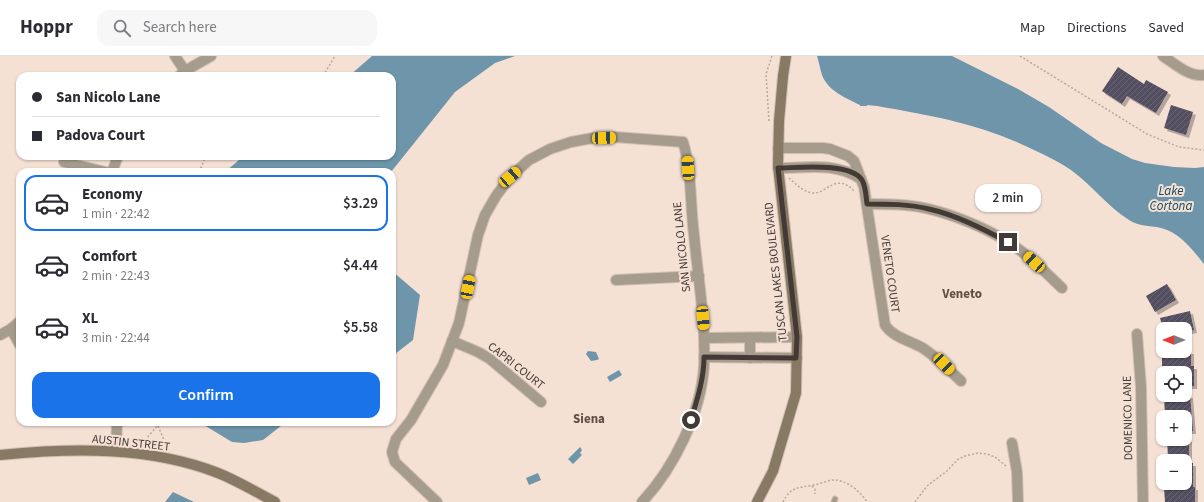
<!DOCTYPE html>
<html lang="en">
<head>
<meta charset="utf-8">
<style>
  body { margin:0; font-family:"Source Sans 3",sans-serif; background:#f7f7f7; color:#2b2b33; height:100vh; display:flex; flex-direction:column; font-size:15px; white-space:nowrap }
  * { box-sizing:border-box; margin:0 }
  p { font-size:13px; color:#7c7c81 }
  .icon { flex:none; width:22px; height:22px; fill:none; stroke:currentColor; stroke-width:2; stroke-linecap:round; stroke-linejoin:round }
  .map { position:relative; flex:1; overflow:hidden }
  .sheet { position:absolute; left:16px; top:112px; width:380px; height:258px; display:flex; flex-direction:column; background:#fff; border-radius:12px; box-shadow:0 1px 3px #0004 }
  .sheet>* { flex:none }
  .guide { position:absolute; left:16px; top:16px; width:380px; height:88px; border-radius:12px; box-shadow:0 1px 3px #0004; display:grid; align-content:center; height:88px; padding:0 16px; background:#fff }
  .needle { width:26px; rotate:270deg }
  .tools { position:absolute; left:1156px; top:266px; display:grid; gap:8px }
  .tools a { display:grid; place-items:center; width:36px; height:36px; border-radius:8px; background:#fff; box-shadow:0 1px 3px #0004; font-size:20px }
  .end { position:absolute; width:18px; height:18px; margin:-9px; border:5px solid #433a36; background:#fff; box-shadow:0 0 0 2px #fff }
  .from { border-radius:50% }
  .bubble { position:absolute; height:28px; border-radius:12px; background:#fff; box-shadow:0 1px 3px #0004; font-size:13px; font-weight:600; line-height:28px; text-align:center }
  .car { position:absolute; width:12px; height:24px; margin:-12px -6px; border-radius:5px; box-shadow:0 0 3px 1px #0007; background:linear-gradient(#f5c518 24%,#345 0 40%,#f5c518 0 76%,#345 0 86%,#f5c518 0) }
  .guide b { display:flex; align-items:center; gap:14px; height:38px; font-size:15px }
  .guide b+b { border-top:1px solid #e1e1e2 }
  .guide i { width:10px; height:10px; background:#2b2b33 }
  ul { padding:7px 0 0; list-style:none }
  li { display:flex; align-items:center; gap:12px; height:56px; margin:0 8px 6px; padding:0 8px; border:2px solid transparent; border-radius:12px }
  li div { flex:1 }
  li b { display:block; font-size:15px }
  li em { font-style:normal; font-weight:600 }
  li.selected { border-color:#1a73e8 }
  li>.icon { width:36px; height:36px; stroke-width:1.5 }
  .primary-button { display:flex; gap:8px; margin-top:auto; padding:8px 16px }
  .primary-button a { flex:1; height:46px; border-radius:12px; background:#1a73e8; color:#fff; font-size:16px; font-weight:600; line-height:46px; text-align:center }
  header { display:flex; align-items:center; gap:24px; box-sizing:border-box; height:56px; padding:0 20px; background:#fff; border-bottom:1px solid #e1e1e2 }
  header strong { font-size:19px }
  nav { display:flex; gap:22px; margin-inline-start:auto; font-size:14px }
  .search { width:280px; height:36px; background:#f7f7f7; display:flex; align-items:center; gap:10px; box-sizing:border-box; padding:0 14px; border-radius:12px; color:#7c7c81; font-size:15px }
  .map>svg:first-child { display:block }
</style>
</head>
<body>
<header>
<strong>Hoppr</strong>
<div class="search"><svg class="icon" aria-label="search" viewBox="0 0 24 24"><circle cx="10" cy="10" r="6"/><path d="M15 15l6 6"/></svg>Search here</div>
<nav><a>Map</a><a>Directions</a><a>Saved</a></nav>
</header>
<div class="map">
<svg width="1204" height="446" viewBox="0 0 1204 446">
  <defs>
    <pattern id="building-hatch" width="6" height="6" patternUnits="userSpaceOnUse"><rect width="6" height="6" fill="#524f60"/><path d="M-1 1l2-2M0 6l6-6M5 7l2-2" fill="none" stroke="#696674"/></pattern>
    <filter id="shadow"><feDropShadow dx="3" dy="3" stdDeviation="0" flood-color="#0004"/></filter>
  </defs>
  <rect width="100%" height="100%" fill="#f5e0d4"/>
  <g fill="#6e95aa">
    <path d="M 372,0 L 515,0 L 495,7 L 455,36 L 391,116 L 225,116 L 240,103 L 246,100 L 392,100 L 392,20 L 349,20 Z"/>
    <path d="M 817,0 L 952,0 L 1018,33 L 1049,51 L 1101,87 L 1132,103 L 1145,107 L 1174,111 L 1195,112 L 1204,111 L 1204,208 C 1192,193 1179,176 1161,172 C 1148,169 1140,171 1129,164 C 1107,150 1092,129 1071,114 C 1059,106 1047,100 1034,94 C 981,68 934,60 877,50 L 867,49 L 867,50 L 860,50 L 860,49 C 846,42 828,35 822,19 C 820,13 819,6 817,0 Z"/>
    <path d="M 392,215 L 420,239 L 413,284 L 395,298 L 392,298 Z"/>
    <path d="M 588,295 L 596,296 L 599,303 L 597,304 L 591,305 L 586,298 Z"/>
    <path d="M 619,314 L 622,319 L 610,326 L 607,321 Z"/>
    <path d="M 199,366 L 286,366 L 263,384 L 244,387 L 232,386 Z"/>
    <path d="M 580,391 L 582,394 L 580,397 L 582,399 L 573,408 L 568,403 Z"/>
    <path d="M 538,417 L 541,424 L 529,429 L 526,422 Z"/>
    <path d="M 173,436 L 194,446 L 165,446 Z"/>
  </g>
  <g fill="url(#building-hatch)" filter="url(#shadow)">
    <path d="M 1118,11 L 1144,28 L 1146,24 L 1168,36 L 1156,57 L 1127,40 L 1122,48 L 1102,35 Z"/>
    <path d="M 1171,49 L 1193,56 L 1186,79 L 1164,72 Z"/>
    <path d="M 1167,228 L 1176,244 L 1155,256 L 1146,240 Z"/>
    <path d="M 1190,255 L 1194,274 L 1185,276 L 1185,273 L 1163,273 L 1160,262 Z"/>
    <path d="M 1162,295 L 1191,295 L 1191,310 L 1194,310 L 1194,330 L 1185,330 L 1185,317 L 1162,317 Z"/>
    <path d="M 1164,339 L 1190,339 L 1193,375 L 1185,375 L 1185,361 L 1165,361 Z"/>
    <path d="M 1167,383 L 1189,383 L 1189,401 L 1168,401 Z"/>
    <path d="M 1185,407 L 1193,407 L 1193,431 L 1195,431 L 1195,446 L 1165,446 L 1164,432 L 1185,431 Z"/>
  </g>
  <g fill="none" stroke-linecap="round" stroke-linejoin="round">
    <defs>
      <path id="lane" d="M 834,446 L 835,443"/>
      <g id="street">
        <path d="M 175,0 L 185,15"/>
        <path d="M 1163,0 C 1175,8 1189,21 1204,19"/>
        <path d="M 179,20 L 185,15 L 211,0"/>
        <path d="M 778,92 L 823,92 L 830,93 L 848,100 L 854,105 L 864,131 L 885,269 C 893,281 908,284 921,291 C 936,300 948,313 961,325"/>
        <path d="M 64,106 L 106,116"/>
        <path d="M 778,112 C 808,112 836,106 861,123"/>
        <path d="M 112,116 L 118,100"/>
        <path d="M 867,148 C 888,148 909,148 929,153 C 954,159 986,172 1008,186 C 1028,198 1045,216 1062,232"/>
        <path d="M 616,224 L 699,220"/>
        <path d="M 11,273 L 20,289"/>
        <path d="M 1137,278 L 1141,331 L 1143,446"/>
        <path d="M 0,279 L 11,273 L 20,265"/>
        <path d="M 704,282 L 797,281"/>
        <path d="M 750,282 L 750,302"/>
        <path d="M 452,285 L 478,296 L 490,303 L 541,346"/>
        <path d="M 704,301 L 797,302"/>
        <path d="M 1012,387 L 1017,416 L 1018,446"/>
        <path d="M 116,395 L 117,366"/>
        <path d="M 437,446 L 395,406 L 392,396 L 396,383 L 411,364 L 443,309 L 459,267 L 478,179 L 485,159 L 496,140 L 510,121 L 529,104 L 550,93 L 571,86 L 593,82 L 615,81 L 683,86 C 692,115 690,148 694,179 C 698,222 706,266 704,310 C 701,357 674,412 642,446"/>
      </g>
      <g id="secondary">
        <path d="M 0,399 C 72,392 149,390 218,417 C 238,425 256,436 275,446"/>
        <path d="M 757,446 L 773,415 L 796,337 L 797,281 L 778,110 L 779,65 L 783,20 L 786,0"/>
      </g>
    </defs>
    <use href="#lane" stroke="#d1bfb4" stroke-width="7"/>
    <use href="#street" stroke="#d1bfb4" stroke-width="12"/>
    <use href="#secondary" stroke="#d1bfb4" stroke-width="12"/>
    <g stroke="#b8a79e" stroke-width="1.5" stroke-dasharray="2 2" stroke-linecap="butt">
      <path d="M 1020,0 L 1147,78 L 1179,91 L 1204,94"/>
      <path d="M 323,20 L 335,0"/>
      <path d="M 769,65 L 766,18 L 772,0"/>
      <path d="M 199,116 L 206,100"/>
      <path d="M 789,122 C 796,128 803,136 813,137 C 827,138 836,115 855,136"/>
      <path d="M 158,370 L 164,384"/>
      <path d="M 145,384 L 158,369 L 159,366"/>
      <path d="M 812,430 L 815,433 L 815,438"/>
      <path d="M 783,446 C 791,430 799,432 814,429 C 820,428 826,425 832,424 C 846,423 860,435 867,446"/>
      <path d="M 915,446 L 927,430 L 947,415 L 957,404 L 965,400 L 978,397 L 987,398 L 995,401 L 1006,410"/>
    </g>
    <use href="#lane" stroke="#a69c8d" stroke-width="5"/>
    <use href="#street" stroke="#a69c8d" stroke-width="10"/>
    <use href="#secondary" stroke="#877963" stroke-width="10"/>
  </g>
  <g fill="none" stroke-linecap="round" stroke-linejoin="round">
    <path stroke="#433a36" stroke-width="5" d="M 691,364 C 697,344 704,323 704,301 L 796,302 L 797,281 L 778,112 C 797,112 850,106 862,124 C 866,131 866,141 867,148 C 888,148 909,148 929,153 C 956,159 983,173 1008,186"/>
  </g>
  <g text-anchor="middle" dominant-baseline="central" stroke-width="4" stroke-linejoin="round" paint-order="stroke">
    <g font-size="12" fill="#433a36" stroke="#f5e0d4">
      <text transform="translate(682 191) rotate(-96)">SAN NICOLO LANE</text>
      <text transform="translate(776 216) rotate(-96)">TUSCAN LAKES BOULEVARD</text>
      <text transform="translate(890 218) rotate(82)">VENETO COURT</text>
      <text transform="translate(516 310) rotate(38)">CAPRI COURT</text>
      <text transform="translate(1128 362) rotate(-91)">DOMENICO LANE</text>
      <text transform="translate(131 387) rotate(6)">AUSTIN STREET</text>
    </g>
    <g font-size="13" font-style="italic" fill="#174b62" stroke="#f5e0d4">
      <text x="1171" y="135">Lake<tspan x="1171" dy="15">Cortona</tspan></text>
    </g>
    <g font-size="13" font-weight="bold" fill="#5f4e44" stroke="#f5e0d4">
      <text x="962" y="238">Veneto</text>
      <text x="589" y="363">Siena</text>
    </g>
  </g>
</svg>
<div class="tools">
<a><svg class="needle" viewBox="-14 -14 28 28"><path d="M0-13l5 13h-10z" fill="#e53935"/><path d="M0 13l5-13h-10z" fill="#7c7c81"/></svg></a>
<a><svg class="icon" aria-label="locate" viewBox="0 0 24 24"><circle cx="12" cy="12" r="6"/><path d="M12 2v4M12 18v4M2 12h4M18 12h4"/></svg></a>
<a>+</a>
<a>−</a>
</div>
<i class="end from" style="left:691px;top:364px"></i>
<i class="end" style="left:1008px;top:186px"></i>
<div class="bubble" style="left:975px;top:128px;width:66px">2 min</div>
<i class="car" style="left:604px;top:82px;rotate:88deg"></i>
<i class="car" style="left:688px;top:112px;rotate:357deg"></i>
<i class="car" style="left:510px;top:121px;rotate:49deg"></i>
<i class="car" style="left:1034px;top:206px;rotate:312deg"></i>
<i class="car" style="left:468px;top:231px;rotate:11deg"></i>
<i class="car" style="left:703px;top:262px;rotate:175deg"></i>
<i class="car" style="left:944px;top:308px;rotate:135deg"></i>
<div class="guide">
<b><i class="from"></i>San Nicolo Lane</b>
<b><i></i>Padova Court</b>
</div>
<section class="sheet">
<ul>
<li class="selected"><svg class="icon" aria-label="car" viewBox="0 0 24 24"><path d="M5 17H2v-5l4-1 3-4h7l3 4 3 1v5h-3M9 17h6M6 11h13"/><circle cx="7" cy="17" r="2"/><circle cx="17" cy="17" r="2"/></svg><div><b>Economy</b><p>1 min · 22:42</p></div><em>$3.29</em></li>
<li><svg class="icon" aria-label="car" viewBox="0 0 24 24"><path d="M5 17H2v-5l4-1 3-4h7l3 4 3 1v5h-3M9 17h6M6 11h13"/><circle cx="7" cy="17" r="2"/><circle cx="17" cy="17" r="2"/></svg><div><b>Comfort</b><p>2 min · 22:43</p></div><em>$4.44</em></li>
<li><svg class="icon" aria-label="car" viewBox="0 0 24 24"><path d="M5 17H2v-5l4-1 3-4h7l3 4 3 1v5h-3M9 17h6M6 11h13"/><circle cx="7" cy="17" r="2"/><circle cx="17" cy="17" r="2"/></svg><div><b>XL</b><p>3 min · 22:44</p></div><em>$5.58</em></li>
</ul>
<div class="primary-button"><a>Confirm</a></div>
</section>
</div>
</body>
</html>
